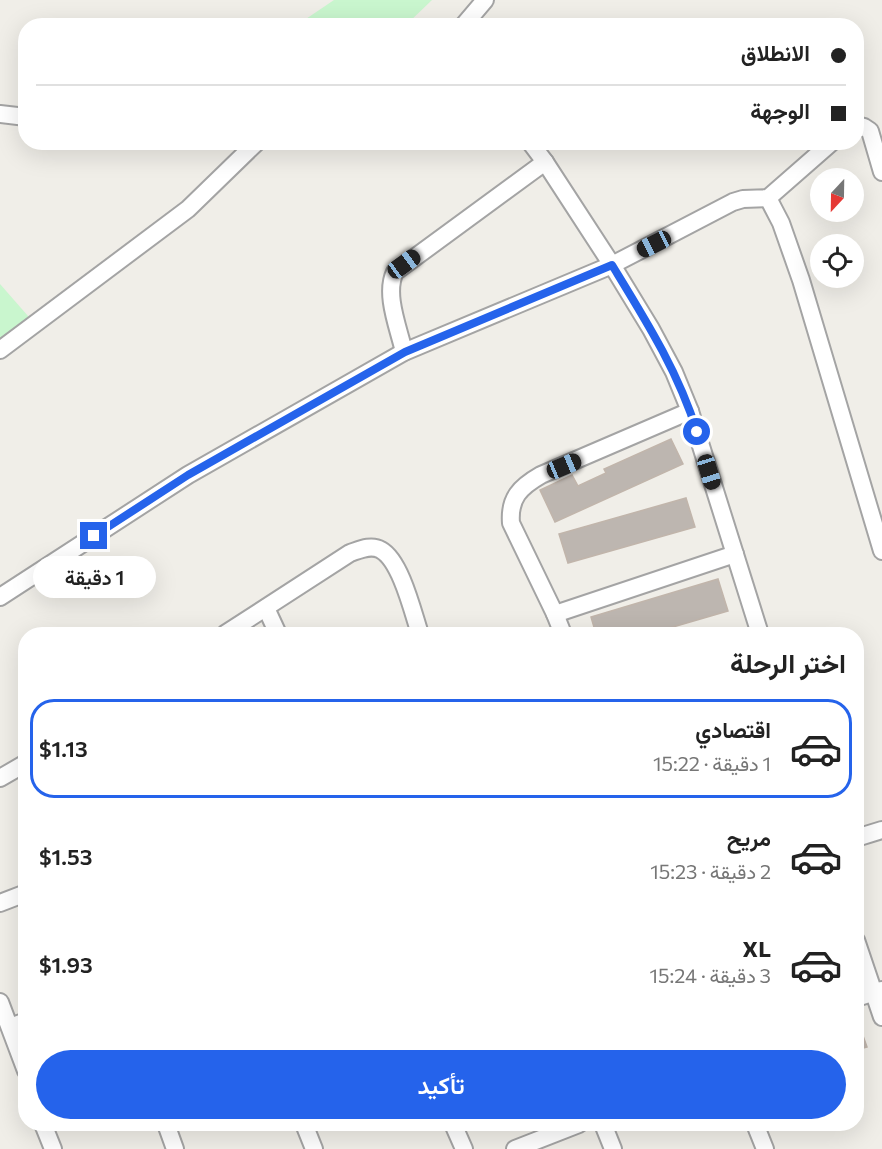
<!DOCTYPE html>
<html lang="ar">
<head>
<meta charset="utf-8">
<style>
  body { margin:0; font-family:Commissioner,Vazirmatn,sans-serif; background:#f6f6f6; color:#222; direction:rtl; height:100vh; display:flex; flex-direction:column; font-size:22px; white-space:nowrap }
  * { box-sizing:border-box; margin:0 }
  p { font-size:20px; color:#767676 }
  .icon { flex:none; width:33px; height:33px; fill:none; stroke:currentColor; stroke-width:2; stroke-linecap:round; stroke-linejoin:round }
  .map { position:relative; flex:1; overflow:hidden; direction:ltr }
  .drawer { position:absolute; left:18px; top:627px; width:846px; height:504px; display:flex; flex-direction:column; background:#fff; border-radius:24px; box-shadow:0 6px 24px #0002; direction:rtl }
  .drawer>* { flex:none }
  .hud { position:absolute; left:18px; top:18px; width:846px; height:132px; border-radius:24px; box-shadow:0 6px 24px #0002; direction:rtl; display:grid; align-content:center; height:132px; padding:0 18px; background:#fff }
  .needle { width:39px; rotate:202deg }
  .controls { position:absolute; left:810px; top:168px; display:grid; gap:12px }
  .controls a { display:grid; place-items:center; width:54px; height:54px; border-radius:50%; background:#fff; box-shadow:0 6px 24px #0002; font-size:30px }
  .end { position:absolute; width:27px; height:27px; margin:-14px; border:8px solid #2563eb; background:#fff; box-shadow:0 0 0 3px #fff }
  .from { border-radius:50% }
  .bubble { position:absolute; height:42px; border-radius:21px; background:#fff; box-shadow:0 6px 24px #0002; font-size:20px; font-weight:600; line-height:42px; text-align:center; direction:rtl }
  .car { position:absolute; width:18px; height:36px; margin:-18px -9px; border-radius:8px; box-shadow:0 0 4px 2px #0007; background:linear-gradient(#222 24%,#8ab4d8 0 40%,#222 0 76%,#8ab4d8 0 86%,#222 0) }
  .hud b { display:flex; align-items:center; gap:21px; height:57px; font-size:22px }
  .hud b+b { border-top:2px solid #e0e0e0 }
  .hud i { width:15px; height:15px; background:#222 }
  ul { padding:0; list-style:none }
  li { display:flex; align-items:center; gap:18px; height:99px; margin:0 12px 9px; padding:0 6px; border:3px solid transparent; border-radius:24px }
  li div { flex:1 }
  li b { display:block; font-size:22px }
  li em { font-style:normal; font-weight:600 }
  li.selected { border-color:#2563eb }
  li>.icon { width:54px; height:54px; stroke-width:1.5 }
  h2 { padding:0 18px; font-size:27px; line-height:72px }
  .button { display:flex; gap:12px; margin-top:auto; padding:12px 18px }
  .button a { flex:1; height:69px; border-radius:36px; background:#2563eb; color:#fff; font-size:24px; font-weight:600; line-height:69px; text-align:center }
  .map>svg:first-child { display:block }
</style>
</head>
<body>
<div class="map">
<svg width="882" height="1149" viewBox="0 0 882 1149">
  <rect width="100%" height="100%" fill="#f0eee8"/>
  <g fill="#c9f6ce">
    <path d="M 334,0 L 432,0 L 406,25 L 297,25 Z"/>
    <path d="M 0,284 L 35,324 L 0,350 Z"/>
  </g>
  <g fill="#bdb6b0" stroke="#c1b5ab" stroke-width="1.5">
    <path d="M 671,439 L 683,464 L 555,522 L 540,490 L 572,475 L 578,486 L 606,473 L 604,469 Z"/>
    <path d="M 686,498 L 695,527 L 568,563 L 559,534 Z"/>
    <path d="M 718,579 L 728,611 L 649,634 L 596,634 L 591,617 Z"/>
    <path d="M 856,1016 L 867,1047 L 856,1050 Z"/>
  </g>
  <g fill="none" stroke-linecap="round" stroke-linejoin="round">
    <defs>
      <g id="minor">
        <path d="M 463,26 L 485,0"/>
        <path d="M 0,114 L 26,117"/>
        <path d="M 856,125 L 864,127 L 870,131 L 882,172"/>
        <path d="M 530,142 L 545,162 L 612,265 L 651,329 L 674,372 L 690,411 L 760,634"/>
        <path d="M 768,198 L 781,223 L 801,280 L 882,551"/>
        <path d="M 0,350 L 188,209 L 257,142"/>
        <path d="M 404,352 C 399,329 384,294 395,272 L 545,162"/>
        <path d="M 0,597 L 188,475 L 404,352 L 612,265 L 733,202 L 743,199 L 768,198 L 832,142"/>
        <path d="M 266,608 L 278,634"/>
        <path d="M 555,614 L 735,554"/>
        <path d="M 225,634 L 350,553 C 359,550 371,544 381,550 C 401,561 413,613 420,634"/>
        <path d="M 563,634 L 555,614 L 511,523 C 509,498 520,487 541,475 L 690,411"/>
        <path d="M 0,778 L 26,763"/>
        <path d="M 856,838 L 882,830"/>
        <path d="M 0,903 L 26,893"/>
        <path d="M 856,940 L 882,1017"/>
        <path d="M 856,998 L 882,990"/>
        <path d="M 0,1002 L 26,1071"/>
        <path d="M 10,1027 L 26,1021"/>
        <path d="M 43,1124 L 53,1149"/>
        <path d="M 166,1124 L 175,1149"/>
        <path d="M 304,1124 L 314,1149"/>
        <path d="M 453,1124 L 464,1149"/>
        <path d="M 603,1124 L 613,1149"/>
        <path d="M 755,1124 L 765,1149"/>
        <path d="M 515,1149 L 579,1124"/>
      </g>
    </defs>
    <use href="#minor" stroke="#a4a4a4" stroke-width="20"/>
    <use href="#minor" stroke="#fff" stroke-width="16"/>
  </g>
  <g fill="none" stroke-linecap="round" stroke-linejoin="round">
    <path stroke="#2563eb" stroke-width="8" d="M 94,536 L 188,475 L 405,352 L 612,265 C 645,319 678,371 697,432"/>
  </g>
</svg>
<div class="controls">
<a><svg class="needle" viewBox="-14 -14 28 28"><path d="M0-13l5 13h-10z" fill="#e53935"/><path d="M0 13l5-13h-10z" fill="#767676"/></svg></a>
<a><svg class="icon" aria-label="locate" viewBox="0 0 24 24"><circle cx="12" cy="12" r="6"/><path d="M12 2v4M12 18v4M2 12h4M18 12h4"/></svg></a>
</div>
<i class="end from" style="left:697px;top:432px"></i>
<i class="end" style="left:94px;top:536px"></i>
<div class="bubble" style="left:33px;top:556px;width:123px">1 دقيقة</div>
<i class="car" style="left:654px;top:244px;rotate:243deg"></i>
<i class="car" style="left:404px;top:264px;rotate:54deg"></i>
<i class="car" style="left:564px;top:466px;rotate:67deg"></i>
<i class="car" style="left:709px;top:472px;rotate:163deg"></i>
<div class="hud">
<b><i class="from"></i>الانطلاق</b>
<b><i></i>الوجهة</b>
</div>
<section class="drawer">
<h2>اختر الرحلة</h2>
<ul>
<li class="selected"><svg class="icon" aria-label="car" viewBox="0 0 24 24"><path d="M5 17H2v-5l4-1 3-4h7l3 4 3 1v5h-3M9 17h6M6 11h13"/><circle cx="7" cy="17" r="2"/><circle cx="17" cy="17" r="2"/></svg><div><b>اقتصادي</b><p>1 دقيقة · 15:22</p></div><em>$1.13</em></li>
<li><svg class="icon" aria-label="car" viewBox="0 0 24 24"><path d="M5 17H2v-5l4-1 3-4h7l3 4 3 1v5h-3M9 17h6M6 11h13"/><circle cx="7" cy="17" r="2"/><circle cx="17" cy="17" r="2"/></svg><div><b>مريح</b><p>2 دقيقة · 15:23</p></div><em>$1.53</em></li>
<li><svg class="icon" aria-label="car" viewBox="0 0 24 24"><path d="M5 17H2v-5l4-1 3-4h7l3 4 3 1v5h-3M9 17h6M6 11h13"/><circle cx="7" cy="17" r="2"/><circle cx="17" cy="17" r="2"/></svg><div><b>XL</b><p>3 دقيقة · 15:24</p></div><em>$1.93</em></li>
</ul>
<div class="button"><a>تأكيد</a></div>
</section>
</div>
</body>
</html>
